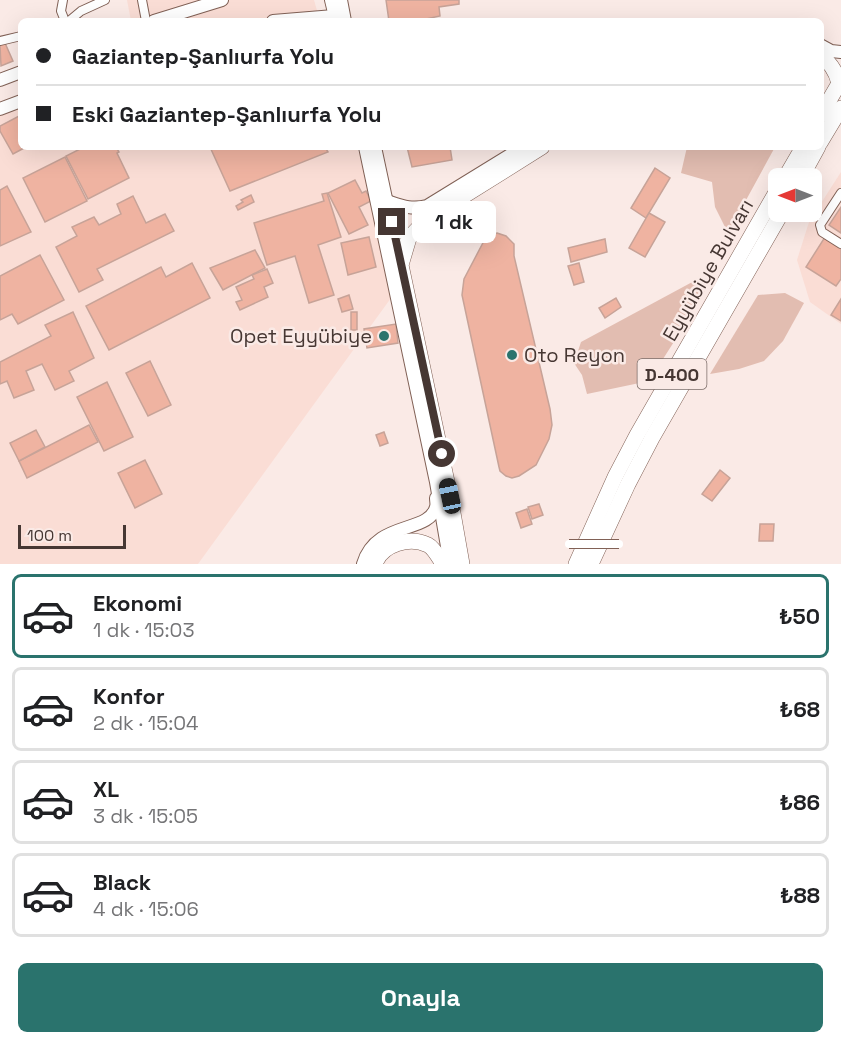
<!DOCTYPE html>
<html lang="tr">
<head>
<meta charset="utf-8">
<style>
  body { margin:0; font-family:"Space Grotesk",sans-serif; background:#f2f2f2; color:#202124; height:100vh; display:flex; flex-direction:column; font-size:22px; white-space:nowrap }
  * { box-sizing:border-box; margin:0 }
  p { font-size:20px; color:#757577 }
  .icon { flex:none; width:33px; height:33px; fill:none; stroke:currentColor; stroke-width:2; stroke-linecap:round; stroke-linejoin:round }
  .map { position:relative; height:564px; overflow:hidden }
  .sheet { display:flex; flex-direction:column; background:#fff; flex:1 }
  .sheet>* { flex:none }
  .banner { position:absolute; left:18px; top:18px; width:806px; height:132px; border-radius:9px; box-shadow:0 6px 24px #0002; display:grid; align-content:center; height:132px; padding:0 18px; background:#fff }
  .needle { width:39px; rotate:270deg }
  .tools { position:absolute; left:768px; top:168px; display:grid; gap:12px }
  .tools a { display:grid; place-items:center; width:54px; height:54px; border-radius:9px; background:#fff; box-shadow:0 6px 24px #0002; font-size:30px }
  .scale { position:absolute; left:18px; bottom:15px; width:108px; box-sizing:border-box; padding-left:6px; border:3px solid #463733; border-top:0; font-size:16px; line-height:21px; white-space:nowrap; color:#463733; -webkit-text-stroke:4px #faeae6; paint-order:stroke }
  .end { position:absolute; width:27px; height:27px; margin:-14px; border:8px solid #463733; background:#fff; box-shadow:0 0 0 3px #fff }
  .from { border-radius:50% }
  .bubble { position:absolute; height:42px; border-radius:9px; background:#fff; box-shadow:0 6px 24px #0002; font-size:20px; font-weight:600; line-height:42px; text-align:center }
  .car { position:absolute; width:18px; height:36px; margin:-18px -9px; border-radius:8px; box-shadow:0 0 4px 2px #0007; background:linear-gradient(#222 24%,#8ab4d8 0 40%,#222 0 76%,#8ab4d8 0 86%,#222 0) }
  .banner b { display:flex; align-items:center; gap:21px; height:57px; font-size:22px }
  .banner b+b { border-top:2px solid #e0e0e0 }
  .banner i { width:15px; height:15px; background:#202124 }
  ul { padding:10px 0 0; list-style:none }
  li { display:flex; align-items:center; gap:18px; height:84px; margin:0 12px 9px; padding:0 6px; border:3px solid #e0e0e0; border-radius:9px }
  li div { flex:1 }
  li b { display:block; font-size:22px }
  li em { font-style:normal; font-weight:600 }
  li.selected { border-color:#2a736d }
  li>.icon { width:54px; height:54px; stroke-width:1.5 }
  .cta { display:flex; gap:12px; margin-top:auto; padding:12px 18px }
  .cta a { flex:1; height:69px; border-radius:9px; background:#2a736d; color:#fff; font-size:24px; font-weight:600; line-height:69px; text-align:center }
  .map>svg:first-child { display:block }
</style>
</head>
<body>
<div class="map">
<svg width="841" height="564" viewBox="0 0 841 564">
  <rect width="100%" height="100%" fill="#faeae6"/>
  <g fill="#faddd5">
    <path d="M 127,0 L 314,0 L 320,21 L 131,21 Z"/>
    <path d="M 21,107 L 21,147 L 357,147 L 364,171 L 391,298 L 198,564 L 0,564 L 0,115 Z"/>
    <path d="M 841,172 L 841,324 L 810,302 L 797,260 L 809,222 Z"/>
  </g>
  <g fill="#e2bdb1">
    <path d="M 687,147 L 775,147 L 728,233 L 715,207 L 712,182 L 681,173 Z"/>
    <path d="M 712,279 L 691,315 L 649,381 L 587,394 L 582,375 L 574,363 L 581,342 L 696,280 Z"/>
    <path d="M 785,293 L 804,303 L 783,341 L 764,361 L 739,369 L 710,374 L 758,295 Z"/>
  </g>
  <g fill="#efb3a1" stroke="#c7a398" stroke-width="1.5">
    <path d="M 386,0 L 459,0 L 459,4 L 439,7 L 440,16 L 417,21 L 389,21 Z"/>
    <path d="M 5,43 L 13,61 L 1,66 L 0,45 Z"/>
    <path d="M 21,115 L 21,147 L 26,147 L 13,154 L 0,131 L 0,126 Z"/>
    <path d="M 84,147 L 116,147 L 119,152 L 117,153 L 129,178 L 88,199 L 66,156 Z"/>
    <path d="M 210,147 L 325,147 L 328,152 L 230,191 Z"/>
    <path d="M 407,147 L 450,147 L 452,160 L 412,167 Z"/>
    <path d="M 65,157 L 87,201 L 45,222 L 23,178 Z"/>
    <path d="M 655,168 L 670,178 L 646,218 L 631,208 Z"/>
    <path d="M 355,180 L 362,193 L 366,191 L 371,201 L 359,207 L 368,225 L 349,234 L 328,193 Z"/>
    <path d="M 7,186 L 31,232 L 0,246 L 0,190 Z"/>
    <path d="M 327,193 L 341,237 L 318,245 L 334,295 L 309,303 L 295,256 L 267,265 L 254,223 L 324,201 L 322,194 Z"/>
    <path d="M 251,195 L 254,202 L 238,210 L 236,206 L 243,202 L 241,200 Z"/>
    <path d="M 133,196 L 146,223 L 165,214 L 174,231 L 97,269 L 103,280 L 79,292 L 56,247 L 77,236 L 72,227 L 94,217 L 99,225 L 121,214 L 117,204 Z"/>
    <path d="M 841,207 L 841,233 L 829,225 Z"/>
    <path d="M 649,213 L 665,222 L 645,257 L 629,248 Z"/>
    <path d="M 497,233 L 506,236 L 514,244 L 514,256 L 550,409 L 552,425 L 549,439 L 536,465 L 519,476 L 512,478 L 506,476 L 500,471 L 499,467 L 462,295 L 464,279 L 486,237 Z"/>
    <path d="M 369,237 L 376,267 L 348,275 L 341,243 Z"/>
    <path d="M 825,237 L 841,248 L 841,279 L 836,286 L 806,267 Z"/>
    <path d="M 605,239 L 607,252 L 571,262 L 568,248 Z"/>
    <path d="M 255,250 L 265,268 L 223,290 L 210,268 Z"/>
    <path d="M 40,255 L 64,300 L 18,324 L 12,314 L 0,320 L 0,276 Z"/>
    <path d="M 192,263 L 210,298 L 109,350 L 86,306 L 161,267 L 166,277 Z"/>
    <path d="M 579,263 L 584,282 L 574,285 L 568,266 Z"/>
    <path d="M 267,269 L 273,283 L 264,287 L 268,297 L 240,310 L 236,302 L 242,300 L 236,287 L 254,279 L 252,275 Z"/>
    <path d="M 349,295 L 353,309 L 342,312 L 338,299 Z"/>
    <path d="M 616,298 L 621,307 L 605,318 L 599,308 Z"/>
    <path d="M 841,299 L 841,321 L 831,315 Z"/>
    <path d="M 73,312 L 94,358 L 69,371 L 74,381 L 55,390 L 42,364 L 26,371 L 34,390 L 14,398 L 7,381 L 0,384 L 0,362 L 51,336 L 45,325 Z"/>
    <rect x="351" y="312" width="6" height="18"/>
    <path d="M 396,324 L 398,343 L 367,348 L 364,329 Z"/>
    <path d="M 150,361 L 171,405 L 148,416 L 126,373 Z"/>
    <path d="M 107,382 L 133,437 L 104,451 L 77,397 Z"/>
    <path d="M 89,425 L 98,442 L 27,478 L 19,461 Z"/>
    <path d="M 36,430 L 45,447 L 19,461 L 10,443 Z"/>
    <path d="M 384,432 L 388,443 L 380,446 L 376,435 Z"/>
    <path d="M 145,460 L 162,494 L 135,508 L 118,473 Z"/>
    <path d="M 720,470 L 730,478 L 712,501 L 702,494 Z"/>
    <path d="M 539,504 L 543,515 L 532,519 L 528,507 Z"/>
    <path d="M 527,509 L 532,524 L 521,528 L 516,513 Z"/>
    <path d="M 760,524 L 774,524 L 773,541 L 759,541 Z"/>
  </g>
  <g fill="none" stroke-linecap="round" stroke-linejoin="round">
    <defs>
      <g id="street">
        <path d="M 63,0 L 61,11 L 65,21"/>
        <path d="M 142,0 L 146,21"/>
        <path d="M 69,21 L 81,11 L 105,0"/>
        <path d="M 0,41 L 21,36"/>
        <path d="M 841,193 L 820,225 L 822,232 L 841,244"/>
      </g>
      <g id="secondary">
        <path d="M 154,21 L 222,0"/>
        <path d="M 273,21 L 334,16"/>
        <path d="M 0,80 L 21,72"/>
        <path d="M 0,109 L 21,101"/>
      </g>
      <g id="primary">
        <path d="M 331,0 L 336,21"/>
        <path d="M 341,0 L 345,21"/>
        <path d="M 820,45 L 831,51 L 841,52"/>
        <path d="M 365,147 L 436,482 L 450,564"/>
        <path d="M 375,147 L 400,264"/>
        <path d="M 387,201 C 402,206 411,210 427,206 L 523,147"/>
        <path d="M 363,564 C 376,520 429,534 436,507 C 437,504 436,501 436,498"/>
      </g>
      <g id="highway">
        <path d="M 820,56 C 831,62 836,72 839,83"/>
        <path d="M 820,116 L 841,80"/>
        <path d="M 820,143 L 841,108"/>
        <path d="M 785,178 L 803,147"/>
        <path d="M 801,178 L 818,147"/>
        <path d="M 375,564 C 382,544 410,536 428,545 C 434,548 439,558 443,564"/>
        <path d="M 462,564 L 450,496 L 401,265 L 409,238 L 427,219 L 542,147"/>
        <path d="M 576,564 L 615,477 L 637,435 L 778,189"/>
        <path d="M 591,564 L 628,484 L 652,438 L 782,212"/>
      </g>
    </defs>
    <use href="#street" stroke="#816156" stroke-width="10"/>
    <use href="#secondary" stroke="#816156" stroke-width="14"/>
    <use href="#primary" stroke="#816156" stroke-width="14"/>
    <use href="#highway" stroke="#816156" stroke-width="16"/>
    <use href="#street" stroke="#fff" stroke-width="8"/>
    <use href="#secondary" stroke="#fff" stroke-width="12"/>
    <use href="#primary" stroke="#fff" stroke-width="12"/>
    <use href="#highway" stroke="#fff" stroke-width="15"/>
    <defs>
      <path id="street-bridge" d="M 569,544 L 619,544"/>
    </defs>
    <use href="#street-bridge" stroke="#816156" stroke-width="10" stroke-linecap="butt"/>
    <use href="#street-bridge" stroke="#fff" stroke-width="8"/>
  </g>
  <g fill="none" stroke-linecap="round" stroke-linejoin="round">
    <path stroke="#463733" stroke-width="8" d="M 392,222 L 442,454"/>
  </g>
  <g fill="#2a736d" stroke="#faeae6" stroke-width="2">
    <circle cx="384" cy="336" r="6"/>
    <circle cx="512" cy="355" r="6"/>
  </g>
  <g text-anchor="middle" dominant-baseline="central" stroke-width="5" stroke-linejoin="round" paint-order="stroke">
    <rect fill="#faeae6" stroke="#7c6d69" stroke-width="1.5" x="637.5" y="359" width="69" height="30" rx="4.5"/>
    <g font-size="18" font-weight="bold" fill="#463733">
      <text x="672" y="374">D-400</text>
    </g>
    <g font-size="20" fill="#463733" stroke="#faeae6">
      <text transform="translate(708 270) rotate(-60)">Eyyübiye Bulvarı</text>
    </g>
    <g font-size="20" fill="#463733" stroke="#faeae6" text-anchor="end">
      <text x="372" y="336">Opet Eyyübiye</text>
      <text x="524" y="355" text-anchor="start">Oto Reyon</text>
    </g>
  </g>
</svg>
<div class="tools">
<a><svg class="needle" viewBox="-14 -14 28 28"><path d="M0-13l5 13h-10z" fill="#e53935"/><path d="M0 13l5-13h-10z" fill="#757577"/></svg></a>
</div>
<div class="scale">100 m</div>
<i class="end from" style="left:442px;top:454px"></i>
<i class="end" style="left:392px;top:222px"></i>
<div class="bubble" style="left:412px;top:201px;width:84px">1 dk</div>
<i class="car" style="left:450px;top:496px;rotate:348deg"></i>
<div class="banner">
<b><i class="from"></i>Gaziantep-Şanlıurfa Yolu</b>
<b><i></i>Eski Gaziantep-Şanlıurfa Yolu</b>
</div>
</div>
<section class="sheet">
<ul>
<li class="selected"><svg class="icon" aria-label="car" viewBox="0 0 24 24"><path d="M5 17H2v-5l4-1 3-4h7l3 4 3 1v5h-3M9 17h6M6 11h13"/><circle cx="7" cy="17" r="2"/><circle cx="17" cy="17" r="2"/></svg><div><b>Ekonomi</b><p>1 dk · 15:03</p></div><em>₺50</em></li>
<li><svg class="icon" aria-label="car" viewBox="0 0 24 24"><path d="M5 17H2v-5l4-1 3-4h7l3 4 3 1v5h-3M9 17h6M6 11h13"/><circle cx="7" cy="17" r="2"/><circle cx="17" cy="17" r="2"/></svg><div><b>Konfor</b><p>2 dk · 15:04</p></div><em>₺68</em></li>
<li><svg class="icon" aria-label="car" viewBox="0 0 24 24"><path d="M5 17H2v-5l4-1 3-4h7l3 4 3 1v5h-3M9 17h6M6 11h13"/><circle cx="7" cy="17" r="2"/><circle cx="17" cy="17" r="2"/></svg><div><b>XL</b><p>3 dk · 15:05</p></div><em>₺86</em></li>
<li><svg class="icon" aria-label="car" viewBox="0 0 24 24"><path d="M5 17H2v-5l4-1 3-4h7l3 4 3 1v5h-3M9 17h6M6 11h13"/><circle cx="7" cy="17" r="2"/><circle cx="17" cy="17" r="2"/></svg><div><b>Black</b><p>4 dk · 15:06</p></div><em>₺88</em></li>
</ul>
<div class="cta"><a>Onayla</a></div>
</section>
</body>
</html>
